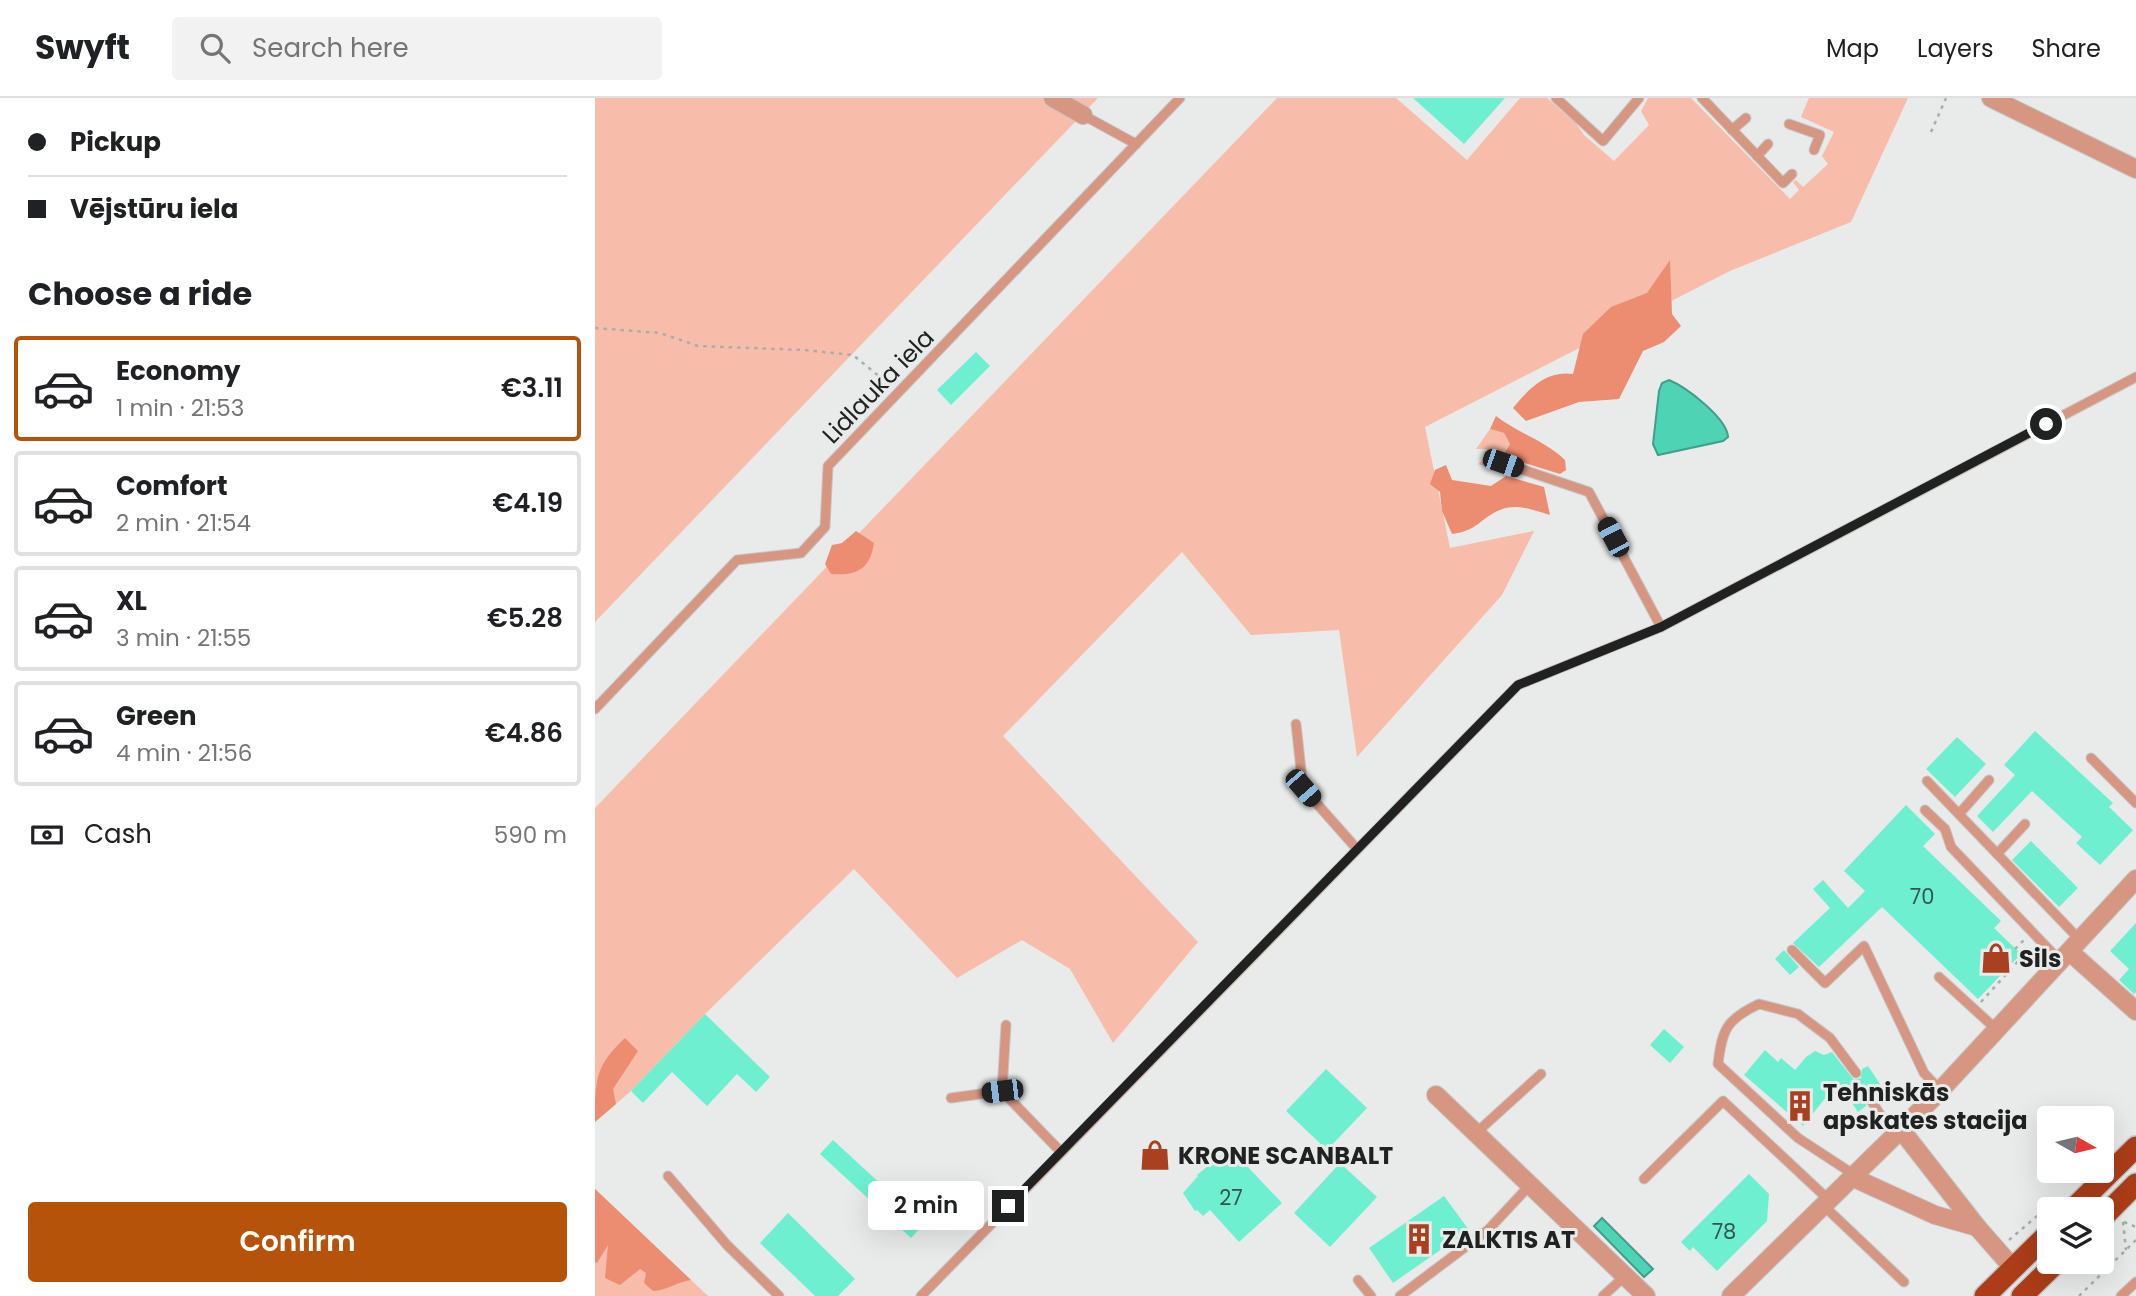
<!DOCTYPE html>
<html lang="en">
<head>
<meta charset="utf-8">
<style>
  body { margin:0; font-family:Poppins,sans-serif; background:#f2f2f2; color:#202124; height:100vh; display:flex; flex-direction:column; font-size:26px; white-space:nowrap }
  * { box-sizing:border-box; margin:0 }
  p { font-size:23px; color:#757577 }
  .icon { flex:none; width:38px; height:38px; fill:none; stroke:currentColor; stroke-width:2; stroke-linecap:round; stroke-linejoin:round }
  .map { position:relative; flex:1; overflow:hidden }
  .sheet { display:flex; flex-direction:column; background:#fff; width:595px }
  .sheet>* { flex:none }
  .guide { display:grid; align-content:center; height:154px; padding:0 28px; background:#fff }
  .needle { width:46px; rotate:98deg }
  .controls { position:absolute; left:1442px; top:1008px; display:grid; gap:14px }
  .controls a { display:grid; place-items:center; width:77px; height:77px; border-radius:7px; background:#fff; box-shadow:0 7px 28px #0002; font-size:35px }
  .end { position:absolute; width:32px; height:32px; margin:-16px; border:9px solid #202121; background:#fff; box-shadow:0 0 0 4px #fff }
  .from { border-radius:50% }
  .bubble { position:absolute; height:49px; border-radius:7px; background:#fff; box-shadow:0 7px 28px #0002; font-size:23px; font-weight:600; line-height:49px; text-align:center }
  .car { position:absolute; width:21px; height:42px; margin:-21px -10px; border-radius:9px; box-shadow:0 0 5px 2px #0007; background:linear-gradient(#222 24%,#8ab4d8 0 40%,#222 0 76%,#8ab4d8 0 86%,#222 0) }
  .guide b { display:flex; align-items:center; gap:24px; height:66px; font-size:26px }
  .guide b+b { border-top:2px solid #e0e0e0 }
  .guide i { width:18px; height:18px; background:#202124 }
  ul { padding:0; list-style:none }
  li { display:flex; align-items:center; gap:21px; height:105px; margin:0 14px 10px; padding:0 14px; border:4px solid #e0e0e0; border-radius:7px }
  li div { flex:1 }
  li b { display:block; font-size:26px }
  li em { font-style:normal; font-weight:600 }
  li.active { border-color:#b45309 }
  li>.icon { width:63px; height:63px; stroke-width:1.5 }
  h2 { padding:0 28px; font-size:32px; line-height:84px }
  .pay { display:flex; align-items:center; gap:18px; height:77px; padding:0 28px; font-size:26px }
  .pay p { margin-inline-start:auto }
  .primary-button { display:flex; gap:14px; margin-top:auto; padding:14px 28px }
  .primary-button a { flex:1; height:80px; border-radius:7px; background:#b45309; color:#fff; font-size:28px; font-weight:600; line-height:80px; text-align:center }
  header { display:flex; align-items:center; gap:42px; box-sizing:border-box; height:98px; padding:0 35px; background:#fff; border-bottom:2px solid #e0e0e0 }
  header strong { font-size:33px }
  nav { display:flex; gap:38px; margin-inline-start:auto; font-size:24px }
  .search { width:490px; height:63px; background:#f2f2f2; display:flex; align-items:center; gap:18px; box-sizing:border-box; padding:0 24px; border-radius:7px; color:#757577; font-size:26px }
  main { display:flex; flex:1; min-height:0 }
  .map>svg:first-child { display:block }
</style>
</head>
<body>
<header>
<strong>Swyft</strong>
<div class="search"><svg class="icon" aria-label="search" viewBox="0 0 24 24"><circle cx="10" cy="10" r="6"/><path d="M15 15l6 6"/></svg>Search here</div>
<nav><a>Map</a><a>Layers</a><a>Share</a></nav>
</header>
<main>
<section class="sheet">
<div class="guide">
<b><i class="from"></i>Pickup</b>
<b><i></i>Vējstūru iela</b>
</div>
<h2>Choose a ride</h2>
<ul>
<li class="active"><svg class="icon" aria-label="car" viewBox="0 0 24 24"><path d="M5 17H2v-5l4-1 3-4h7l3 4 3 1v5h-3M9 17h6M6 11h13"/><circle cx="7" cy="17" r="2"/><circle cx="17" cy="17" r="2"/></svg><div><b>Economy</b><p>1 min · 21:53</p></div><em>€3.11</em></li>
<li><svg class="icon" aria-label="car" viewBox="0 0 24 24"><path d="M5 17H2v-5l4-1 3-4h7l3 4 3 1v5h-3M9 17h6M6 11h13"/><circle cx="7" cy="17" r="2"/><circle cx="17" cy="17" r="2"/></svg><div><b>Comfort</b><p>2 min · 21:54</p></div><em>€4.19</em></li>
<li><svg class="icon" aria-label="car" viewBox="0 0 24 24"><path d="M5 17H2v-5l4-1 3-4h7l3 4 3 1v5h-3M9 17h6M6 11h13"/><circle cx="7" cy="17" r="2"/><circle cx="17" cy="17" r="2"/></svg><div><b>XL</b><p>3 min · 21:55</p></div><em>€5.28</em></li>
<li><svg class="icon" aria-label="car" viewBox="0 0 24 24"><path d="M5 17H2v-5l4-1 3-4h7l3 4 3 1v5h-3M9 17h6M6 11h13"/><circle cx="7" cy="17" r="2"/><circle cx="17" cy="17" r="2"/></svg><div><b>Green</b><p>4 min · 21:56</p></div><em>€4.86</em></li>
</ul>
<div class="pay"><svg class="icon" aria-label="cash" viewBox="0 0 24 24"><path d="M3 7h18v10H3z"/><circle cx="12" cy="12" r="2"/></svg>Cash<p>590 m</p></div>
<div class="primary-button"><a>Confirm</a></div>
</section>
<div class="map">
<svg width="1541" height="1198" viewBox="0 0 1541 1198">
  <rect width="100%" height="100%" fill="#e8ebea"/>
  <g fill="#f7bcaa">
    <path d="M 0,0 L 503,0 L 0,524 Z"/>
    <path d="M 682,0 L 801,0 L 872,62 L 925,0 L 952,0 L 980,24 L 989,37 L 1019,63 L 1054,27 L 1046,13 L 1053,0 L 1096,0 L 1195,101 L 1204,92 L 1198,84 L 1201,82 L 1208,89 L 1233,66 L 1227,58 L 1239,34 L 1206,19 L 1214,0 L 1313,0 L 1256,124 L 1135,173 L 830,329 L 855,450 L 939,433 L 907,497 L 762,659 L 744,532 L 656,537 L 587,454 L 408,638 L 603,844 L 518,945 L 475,871 L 427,842 L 362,880 L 259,771 L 110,916 L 36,993 L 0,1024 L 0,710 Z"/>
    <path d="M 895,331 L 909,335 L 915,346 L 908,358 L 890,368 L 883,366 L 892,360 L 892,351 L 881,351 Z"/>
    <path d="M 0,1091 L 113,1198 L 0,1198 Z"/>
  </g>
  <g fill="#ec8c70">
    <path d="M 1075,162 L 1077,216 L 1086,228 L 1069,244 L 1048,253 L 1024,301 L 984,304 L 931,323 L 918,310 C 934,290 952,272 978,276 L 988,236 L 1016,209 L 1052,195 Z"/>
    <path d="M 901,318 C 923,335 950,343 970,362 L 971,372 L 965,376 L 908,358 L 915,346 L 909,335 L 895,331 Z"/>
    <path d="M 851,367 L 857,382 L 896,388 L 911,378 L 949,389 L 955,417 C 939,412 921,405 905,412 C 885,420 883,433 857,436 L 847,413 L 845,394 L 835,386 L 840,372 Z"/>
    <path d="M 261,433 L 279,445 C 275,472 261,478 236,476 L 230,466 L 237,447 L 247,445 Z"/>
    <path d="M 30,940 L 43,953 L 18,991 L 21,1006 L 0,1024 C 0,982 0,968 30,940 Z"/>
    <path d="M 0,1091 L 96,1182 C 82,1184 71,1193 58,1193 L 49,1185 L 51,1175 L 45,1171 L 25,1187 L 10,1180 L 13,1147 L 2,1165 L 0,1164 Z"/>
  </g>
  <g fill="#4ed4b5" stroke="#409e89" stroke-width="2">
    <path d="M 1074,282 C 1091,289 1132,320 1133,339 L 1128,343 L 1063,357 L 1058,346 L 1064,293 L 1067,285 Z"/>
    <path d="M 1007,1120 L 1058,1171 L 1049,1179 L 999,1128 Z"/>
  </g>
  <g fill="#6ef0d0">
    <path d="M 818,0 L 910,0 L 869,46 Z"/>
    <path d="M 381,254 L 395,268 L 356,307 L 342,292 Z"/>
    <path d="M 1440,633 L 1518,705 L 1514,709 L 1538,732 L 1505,767 L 1481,745 L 1487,739 L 1437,693 L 1398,734 L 1382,718 L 1420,677 L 1409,667 Z"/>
    <path d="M 1362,639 L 1391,666 L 1360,699 L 1331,671 Z"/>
    <path d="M 1311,707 L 1340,736 L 1328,748 L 1406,823 L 1399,830 L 1426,856 L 1383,901 L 1287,809 L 1224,869 L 1198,845 L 1235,810 L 1218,791 L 1228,782 L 1253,810 L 1270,793 L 1249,773 Z"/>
    <path d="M 1436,743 L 1483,790 L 1464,809 L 1417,762 Z"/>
    <path d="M 1541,825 L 1541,894 L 1539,896 L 1524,882 L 1534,871 L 1515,853 Z"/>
    <path d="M 1189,852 L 1204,869 L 1195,877 L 1180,861 Z"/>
    <path d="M 110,916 L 175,979 L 161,994 L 142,976 L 112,1008 L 77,974 L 48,1005 L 36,993 Z"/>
    <path d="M 1069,931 L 1089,949 L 1075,965 L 1055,947 Z"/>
    <path d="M 1170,952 L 1183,964 L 1186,960 L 1200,972 L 1211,959 L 1220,953 L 1229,957 L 1237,954 L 1259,982 L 1266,980 L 1267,971 L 1273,968 L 1291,995 L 1283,1000 L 1277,997 L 1273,999 L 1271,1008 L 1263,1014 L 1243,984 L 1208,1028 L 1149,977 Z"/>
    <path d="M 731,971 L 772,1010 L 732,1052 L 691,1013 Z"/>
    <path d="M 238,1042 L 329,1126 L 316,1140 L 225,1056 Z"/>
    <path d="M 635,1050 L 687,1105 L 644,1144 L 615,1112 L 608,1118 L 602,1112 L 600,1113 L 588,1095 L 603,1078 L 602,1077 Z"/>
    <path d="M 745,1065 L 782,1099 L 735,1149 L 699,1115 Z"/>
    <path d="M 1154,1076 L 1174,1096 L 1172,1123 L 1122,1173 L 1098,1149 L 1095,1153 L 1086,1144 Z"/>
    <path d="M 849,1098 L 874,1132 L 798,1185 L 774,1150 Z"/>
    <path d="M 193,1115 L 260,1181 L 243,1198 L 220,1198 L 165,1145 Z"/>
  </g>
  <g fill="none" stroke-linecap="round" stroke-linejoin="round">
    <defs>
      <g id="service">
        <path d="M 961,0 L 1008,43 L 1044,0"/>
        <path d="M 1107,0 L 1188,85 L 1197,76"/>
        <path d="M 488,17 L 541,46"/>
        <path d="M 1194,26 L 1225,37 L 1219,52"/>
        <path d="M 1137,32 L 1151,20"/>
        <path d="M 1162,58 L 1173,46"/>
        <path d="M 908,365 L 994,394 L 1066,529"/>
        <path d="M 0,611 L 142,462 L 206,455 L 230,429 L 233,368 L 585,0"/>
        <path d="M 701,626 L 708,690 L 762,751"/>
        <path d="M 1496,660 L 1541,705"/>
        <path d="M 1332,683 L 1485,842"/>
        <path d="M 1330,712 L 1350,731 L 1356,749 L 1465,863"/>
        <path d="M 1364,716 L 1394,682"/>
        <path d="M 1402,756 L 1430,726"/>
        <path d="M 1197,852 L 1230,885 L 1269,848 L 1329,975 L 1346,993"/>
        <path d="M 1344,879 L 1402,932"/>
        <path d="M 411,927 L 407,993 L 466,1054"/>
        <path d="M 356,1000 L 407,993"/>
        <path d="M 1277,1004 L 1299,1038"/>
        <path d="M 881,1035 L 946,976"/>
        <path d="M 73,1078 L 132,1147 L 184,1198"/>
        <path d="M 1259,1080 L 1252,1072 L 1203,1040 L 1123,966 C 1127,931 1132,921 1164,906 L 1203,916 L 1235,940 L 1261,975"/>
        <path d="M 1049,1081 L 1128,1003 L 1235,1103"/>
        <path d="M 1229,1108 L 1309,1184"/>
        <path d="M 763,1182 L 776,1198"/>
        <path d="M 326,1198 L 923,587 L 1066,529 L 1541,279"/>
        <path d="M 805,1198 L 893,1132 L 935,1087"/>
        <path d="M 1008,1198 L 1030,1178"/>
        <path d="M 1526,1198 L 1541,1184"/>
      </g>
      <g id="minor">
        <path d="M 458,0 L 488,17"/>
        <path d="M 1396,0 L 1541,71"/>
        <path d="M 1475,854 L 1541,913"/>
        <path d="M 841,997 L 1051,1198"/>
        <path d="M 1259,1080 L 1340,1117 L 1382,1129 L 1307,1033"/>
        <path d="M 1382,1129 L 1418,1170"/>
        <path d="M 1136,1198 L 1342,996 L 1541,781"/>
      </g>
      <g id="trunk">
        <path d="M 1478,1111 L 1541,1049"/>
        <path d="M 1507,1120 L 1541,1086"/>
        <path d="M 1390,1198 L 1454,1135"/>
        <path d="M 1427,1198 L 1462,1164"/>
      </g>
    </defs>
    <use href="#service" stroke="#c4c7c6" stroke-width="11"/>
    <use href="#minor" stroke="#c4c7c6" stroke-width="20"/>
    <use href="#trunk" stroke="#c4c7c6" stroke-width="24"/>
    <g stroke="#aaadac" stroke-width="2.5" stroke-dasharray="3.5 5" stroke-linecap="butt">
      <path d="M 1336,34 L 1351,0"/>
      <path d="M 0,230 L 65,235 L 103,248 L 209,252 L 258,257 L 296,288"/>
      <path d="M 1420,851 L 1430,841"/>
      <path d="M 1386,904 L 1436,849"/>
      <path d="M 1528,1124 L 1531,1152"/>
      <path d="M 1529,1124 L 1541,1129"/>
      <path d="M 1414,1142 L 1462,1101"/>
      <path d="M 1484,1198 L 1541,1142"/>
    </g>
    <use href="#service" stroke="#d69682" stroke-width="9"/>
    <use href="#minor" stroke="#d69682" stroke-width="18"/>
    <use href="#trunk" stroke="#ac3d18" stroke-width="21"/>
  </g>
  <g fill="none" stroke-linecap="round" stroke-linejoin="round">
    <path stroke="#202121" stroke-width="9" d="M 413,1108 L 923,587 L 1066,529 L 1451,326"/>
  </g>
  <defs>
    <symbol id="shop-bare" viewBox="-9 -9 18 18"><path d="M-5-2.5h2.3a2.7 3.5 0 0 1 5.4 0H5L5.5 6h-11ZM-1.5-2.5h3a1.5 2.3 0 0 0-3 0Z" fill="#a94120" stroke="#e8ebea" stroke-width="2.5" paint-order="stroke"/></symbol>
    <symbol id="building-bare" viewBox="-9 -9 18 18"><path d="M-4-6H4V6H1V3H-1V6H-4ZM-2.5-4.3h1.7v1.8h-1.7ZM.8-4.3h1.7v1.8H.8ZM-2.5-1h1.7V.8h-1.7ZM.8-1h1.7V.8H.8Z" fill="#a94120" stroke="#e8ebea" stroke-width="2.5" paint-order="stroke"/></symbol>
  </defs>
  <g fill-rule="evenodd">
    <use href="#shop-bare" x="1379" y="838" width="44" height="44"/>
    <use href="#building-bare" x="1183" y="986" width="44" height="44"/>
    <use href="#shop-bare" x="538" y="1035" width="44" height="44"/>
    <use href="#building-bare" x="802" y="1119" width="44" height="44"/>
  </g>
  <g text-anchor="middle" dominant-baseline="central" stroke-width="6" stroke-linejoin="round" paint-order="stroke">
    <g font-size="21" fill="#34554d">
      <text x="1327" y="798">70</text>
      <text x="636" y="1099">27</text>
      <text x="1129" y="1133">78</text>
    </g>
    <g font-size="24" fill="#202121" stroke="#e8ebea">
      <text transform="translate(283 288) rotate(-46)">Lidlauka iela</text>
    </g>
    <g font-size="24" font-weight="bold" fill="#202121" stroke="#e8ebea" text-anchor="start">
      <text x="1424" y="860">Sils</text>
      <text x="1228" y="994">Tehniskās<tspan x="1228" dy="28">apskates stacija</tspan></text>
      <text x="583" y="1057">KRONE SCANBALT</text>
      <text x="847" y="1141">ZALKTIS AT</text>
    </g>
  </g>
</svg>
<div class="controls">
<a><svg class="needle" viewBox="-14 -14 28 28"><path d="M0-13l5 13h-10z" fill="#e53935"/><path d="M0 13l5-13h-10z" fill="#757577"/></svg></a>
<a><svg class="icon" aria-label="layers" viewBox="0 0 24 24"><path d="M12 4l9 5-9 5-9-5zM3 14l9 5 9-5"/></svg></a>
</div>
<i class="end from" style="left:1451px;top:326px"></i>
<i class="end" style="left:413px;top:1108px"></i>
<div class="bubble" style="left:273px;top:1083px;width:116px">2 min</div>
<i class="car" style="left:908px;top:365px;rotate:109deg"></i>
<i class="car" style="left:1018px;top:439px;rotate:332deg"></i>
<i class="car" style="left:708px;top:690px;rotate:139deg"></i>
<i class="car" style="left:407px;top:993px;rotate:263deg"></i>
</div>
</main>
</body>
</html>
